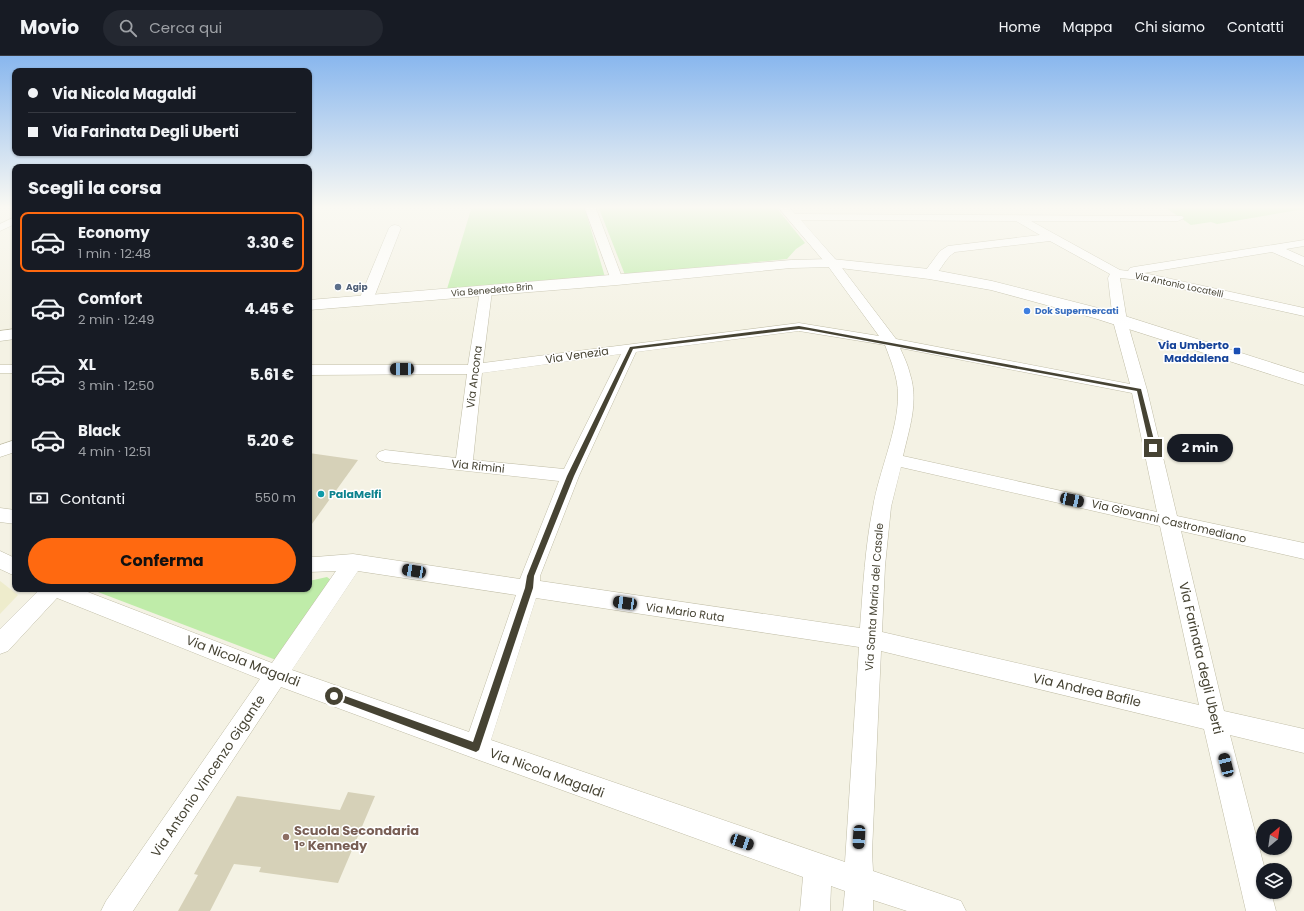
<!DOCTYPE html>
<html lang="it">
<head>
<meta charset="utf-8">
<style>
  body { margin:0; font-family:Poppins,sans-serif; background:#242831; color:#f1f3f6; height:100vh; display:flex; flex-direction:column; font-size:15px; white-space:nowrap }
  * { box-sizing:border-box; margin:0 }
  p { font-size:13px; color:#9ea1a6 }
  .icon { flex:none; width:22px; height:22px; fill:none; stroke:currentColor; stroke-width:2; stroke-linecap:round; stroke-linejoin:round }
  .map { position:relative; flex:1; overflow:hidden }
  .sheet { position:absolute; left:12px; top:108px; width:300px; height:428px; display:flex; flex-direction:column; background:#171b24; border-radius:8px; box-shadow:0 1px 3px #0004 }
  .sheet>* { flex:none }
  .top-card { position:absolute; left:12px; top:12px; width:300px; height:88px; border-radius:8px; box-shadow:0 1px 3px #0004; display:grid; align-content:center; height:88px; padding:0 16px; background:#171b24 }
  .needle { width:26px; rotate:29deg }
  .fabs { position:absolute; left:1256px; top:763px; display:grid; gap:8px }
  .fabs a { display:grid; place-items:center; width:36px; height:36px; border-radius:50%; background:#171b24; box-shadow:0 1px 3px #0004; font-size:20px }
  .end { position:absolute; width:18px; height:18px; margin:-9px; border:5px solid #464333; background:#fff; box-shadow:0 0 0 2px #fff }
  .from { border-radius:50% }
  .bubble { position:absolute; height:28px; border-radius:14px; background:#171b24; box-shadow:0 1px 3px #0004; font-size:13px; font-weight:700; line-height:28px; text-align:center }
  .car { position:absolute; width:12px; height:24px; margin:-12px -6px; border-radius:5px; box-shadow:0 0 3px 1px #0007; background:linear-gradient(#222 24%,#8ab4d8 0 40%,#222 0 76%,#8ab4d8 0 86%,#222 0) }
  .top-card b { display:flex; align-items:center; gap:14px; height:38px; font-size:15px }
  .top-card b+b { border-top:1px solid #363941 }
  .top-card i { width:10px; height:10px; background:#f1f3f6 }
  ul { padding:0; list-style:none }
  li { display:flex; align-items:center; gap:12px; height:60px; margin:0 8px 6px; padding:0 8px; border:2px solid transparent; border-radius:8px }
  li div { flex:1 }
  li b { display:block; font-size:15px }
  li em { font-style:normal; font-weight:700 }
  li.selected { border-color:#ff6910 }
  li>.icon { width:36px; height:36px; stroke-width:1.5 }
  h2 { padding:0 16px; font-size:18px; line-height:48px }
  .pay { display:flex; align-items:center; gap:10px; height:44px; padding:0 16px; font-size:15px }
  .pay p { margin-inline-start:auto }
  .primary-button { display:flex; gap:8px; margin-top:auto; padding:8px 16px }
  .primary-button a { flex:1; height:46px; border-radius:24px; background:#ff6910; color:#111; font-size:16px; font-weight:700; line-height:46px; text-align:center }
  header { display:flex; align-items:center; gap:24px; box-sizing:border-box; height:56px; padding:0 20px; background:#171b24; border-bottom:1px solid #363941 }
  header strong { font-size:19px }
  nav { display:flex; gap:22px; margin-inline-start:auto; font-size:14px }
  .search { width:280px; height:36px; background:#242831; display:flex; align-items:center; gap:10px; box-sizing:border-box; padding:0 14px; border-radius:22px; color:#9ea1a6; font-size:15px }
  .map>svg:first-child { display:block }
</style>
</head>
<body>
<header>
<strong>Movio</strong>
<div class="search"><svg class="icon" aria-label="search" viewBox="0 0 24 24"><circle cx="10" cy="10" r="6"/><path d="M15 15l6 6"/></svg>Cerca qui</div>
<nav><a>Home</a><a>Mappa</a><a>Chi siamo</a><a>Contatti</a></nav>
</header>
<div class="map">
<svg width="1304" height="855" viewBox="0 0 1304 855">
  <rect width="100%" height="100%" fill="#f4f2e4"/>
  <path fill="#eeeccc" d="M 0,525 L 18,539 L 0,558 Z"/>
  <g fill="#bfeca9">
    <path d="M 472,150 L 584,150 L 605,221 L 447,233 Z"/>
    <path d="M 598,150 L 775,150 L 805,187 L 796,193 L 787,203 L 625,219 Z"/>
    <path d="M 1163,150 L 1302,150 L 1304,153 L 1217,168 L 1211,166 L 1191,169 Z"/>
    <path d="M 327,521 L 331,524 L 276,604 L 90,533 L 309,533 L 309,525 Z"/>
  </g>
  <g fill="#d6d1b8">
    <path d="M 309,397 L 358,404 L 309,472 Z"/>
    <path d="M 348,736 L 375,740 L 338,827 L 259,816 L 261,811 L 234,808 L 210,855 L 178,855 L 198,819 L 194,818 L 237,740 L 340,754 Z"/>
  </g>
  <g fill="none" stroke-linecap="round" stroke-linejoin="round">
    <defs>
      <g id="minor">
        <path d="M 584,150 L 595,150 L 623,224 L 621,227 L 613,227 L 611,224 Z"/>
        <path d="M 777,150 L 788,150 L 795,158 L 1182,160 L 1184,162 L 1178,165 L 1031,165 L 1120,214 L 1128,215 L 1130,212 L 1134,211 L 1304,184 L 1304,190 L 1286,193 L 1304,201 L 1304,210 L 1272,196 L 1144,217 L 1304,252 L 1304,260 L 1141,224 L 1120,222 L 1127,265 L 1147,334 L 1177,460 L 1304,487 L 1304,503 L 1181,475 L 1224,655 L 1304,673 L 1304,697 L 1230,679 L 1265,814 L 1263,814 L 1263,836 L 1271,836 L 1276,855 L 1246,855 L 1204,673 L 881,595 L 872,796 L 873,815 L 961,845 L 966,855 L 907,855 L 873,844 L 873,855 L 843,855 L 845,835 L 831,830 L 830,855 L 800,855 L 803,821 L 476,703 L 281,631 L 133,855 L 101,855 L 106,845 L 260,623 L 57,542 L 8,595 L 0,598 L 0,573 L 40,533 L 80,533 L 272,607 L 336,515 L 309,516 L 309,500 L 315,501 L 353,498 L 520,523 L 559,425 L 385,406 L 379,404 L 376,400 L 379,396 L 385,394 L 456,402 L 467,318 L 309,319 L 309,309 L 468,309 L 480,235 L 481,232 L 491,232 L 492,235 L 483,307 L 799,267 L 879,280 L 828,210 ZM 801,164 L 1016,165 L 1040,179 L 948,190 L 940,195 L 923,218 L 925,221 C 928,221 931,222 934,220 C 942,213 945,202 955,196 L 1050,185 L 1110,218 L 1108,222 L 1113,265 L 1130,328 L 896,283 L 836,204 ZM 799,275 L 885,289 C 891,305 898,322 898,339 C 898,375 879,415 873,451 C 865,491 863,532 860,572 L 540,525 L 540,520 L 579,420 L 636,296 ZM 900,292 L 1132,337 L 1157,456 L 903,400 C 909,373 919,346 910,318 C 908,309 904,301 900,292 ZM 621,298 L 564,413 L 473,404 L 482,317 ZM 901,411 L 1160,470 L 1199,649 L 882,576 L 885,510 L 891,451 ZM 358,515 L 516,539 L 469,676 L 292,614 ZM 536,542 L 859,591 L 845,806 L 491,684 Z"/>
        <path d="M 15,161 L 15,168 L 0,175 L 0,168 Z"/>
        <path d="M 395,169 L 399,170 L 401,172 L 373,244 L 371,247 L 361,247 L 359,244 L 389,172 L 391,170 Z"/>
        <rect x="0" y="309" width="15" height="8"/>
        <path d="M 15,384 L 15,396 L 0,401 L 0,389 Z"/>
        <path d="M 0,452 L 15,454 L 15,468 L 0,466 Z"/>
        <path d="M 0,495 L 15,502 L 15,520 L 0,513 Z"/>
      </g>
      <g id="tertiary">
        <path d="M 832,203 L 929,213 L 992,225 L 1106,254 L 1304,317 L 1304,329 L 1094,262 L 991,234 L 929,223 L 832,211 L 791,212 L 617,229 L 309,254 L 309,244 L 791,204 Z"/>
        <path d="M 15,273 L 15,283 L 0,285 L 0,275 Z"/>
      </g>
    </defs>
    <use href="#minor" stroke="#c0bda6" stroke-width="1"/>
    <use href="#tertiary" stroke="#c0bda6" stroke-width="1"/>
    <use href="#minor" fill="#fff" fill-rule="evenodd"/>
    <use href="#tertiary" fill="#fff" fill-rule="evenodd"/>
  </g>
  <linearGradient id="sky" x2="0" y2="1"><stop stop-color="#89b7ee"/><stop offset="0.56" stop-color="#faf9f3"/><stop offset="1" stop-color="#faf9f3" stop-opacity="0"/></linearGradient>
  <rect width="1304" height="270" fill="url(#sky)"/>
  <path fill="#464333" d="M 799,270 L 1141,333 L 1156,392 L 1153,394 L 1150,392 L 1137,335 L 808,274 L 799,273 L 633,293 L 574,420 L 534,520 L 533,532 L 479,694 L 476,696 L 331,642 L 330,640 L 334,636 L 473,686 L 525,532 L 527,520 L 567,420 L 630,291 Z"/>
  <circle fill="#5c6f8a" stroke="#fff" stroke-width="1.5" cx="338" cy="231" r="4"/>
  <circle fill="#3f7fe0" stroke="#fff" stroke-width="1.5" cx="1027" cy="255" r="4"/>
  <rect fill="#1a4fb4" stroke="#fff" stroke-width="1.5" x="1233" y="291" width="8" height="8" rx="2"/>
  <circle fill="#0f9aa8" stroke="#fff" stroke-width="1.5" cx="321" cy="438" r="4"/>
  <circle fill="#8d6e63" stroke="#fff" stroke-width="1.5" cx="286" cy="781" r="4"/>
  <g text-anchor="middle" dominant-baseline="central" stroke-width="3" stroke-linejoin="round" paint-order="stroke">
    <g font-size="9" fill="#464333" stroke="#fff">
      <text transform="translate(1179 229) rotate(12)">Via Antonio Locatelli</text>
      <text transform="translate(492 234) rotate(-5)">Via Benedetto Brin</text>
    </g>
    <g font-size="9" font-weight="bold" fill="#4e5e75" stroke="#fff" text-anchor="start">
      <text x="346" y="231">Agip</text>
    </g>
    <g font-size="9" font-weight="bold" fill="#366cbe" stroke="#fff" text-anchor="start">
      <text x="1035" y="255">Dok Supermercati</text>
    </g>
    <g font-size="11" font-weight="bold" fill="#164399" stroke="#fff" text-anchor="end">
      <text x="1229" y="289">Via Umberto<tspan x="1229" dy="13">Maddalena</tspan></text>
    </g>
    <g font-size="11" fill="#464333" stroke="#fff">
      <text transform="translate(577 299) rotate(-8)">Via Venezia</text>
      <text transform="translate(474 321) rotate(-83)">Via Ancona</text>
      <text transform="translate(478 410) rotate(6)">Via Rimini</text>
      <text transform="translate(1169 465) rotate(13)">Via Giovanni Castromediano</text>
      <text transform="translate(874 541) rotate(-86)">Via Santa Maria del Casale</text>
      <text transform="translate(685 556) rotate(8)">Via Mario Ruta</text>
    </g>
    <g font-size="11" font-weight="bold" fill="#0d838f" stroke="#fff" text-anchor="start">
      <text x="329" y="438">PalaMelfi</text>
    </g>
    <g font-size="13" fill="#464333" stroke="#fff">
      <text transform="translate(1201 602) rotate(77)">Via Farinata degli Uberti</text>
      <text transform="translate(243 605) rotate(21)">Via Nicola Magaldi</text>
      <text transform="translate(1087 634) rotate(13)">Via Andrea Bafile</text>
      <text transform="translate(547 717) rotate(20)">Via Nicola Magaldi</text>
      <text transform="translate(208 720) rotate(-56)">Via Antonio Vincenzo Gigante</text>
    </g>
    <g font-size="13" font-weight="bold" fill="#785e54" stroke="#fff" text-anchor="start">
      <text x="294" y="774">Scuola Secondaria<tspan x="294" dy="15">1° Kennedy</tspan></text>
    </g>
  </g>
</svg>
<div class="fabs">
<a><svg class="needle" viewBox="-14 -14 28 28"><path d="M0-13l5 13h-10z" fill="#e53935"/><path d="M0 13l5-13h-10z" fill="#9ea1a6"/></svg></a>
<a><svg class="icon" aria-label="layers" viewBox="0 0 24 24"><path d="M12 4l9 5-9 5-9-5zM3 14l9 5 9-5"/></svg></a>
</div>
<i class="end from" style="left:334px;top:640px"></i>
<i class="end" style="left:1153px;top:392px"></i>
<div class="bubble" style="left:1167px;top:378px;width:66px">2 min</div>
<i class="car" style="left:402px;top:313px;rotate:269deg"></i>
<i class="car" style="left:1072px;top:444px;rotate:102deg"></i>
<i class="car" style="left:414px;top:515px;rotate:279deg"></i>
<i class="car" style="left:625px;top:547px;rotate:278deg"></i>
<i class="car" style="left:1226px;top:709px;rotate:346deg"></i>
<i class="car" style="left:859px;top:781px;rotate:183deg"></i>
<i class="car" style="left:742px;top:786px;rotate:109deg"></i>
<div class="top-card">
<b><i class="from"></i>Via Nicola Magaldi</b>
<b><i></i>Via Farinata Degli Uberti</b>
</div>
<section class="sheet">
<h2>Scegli la corsa</h2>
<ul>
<li class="selected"><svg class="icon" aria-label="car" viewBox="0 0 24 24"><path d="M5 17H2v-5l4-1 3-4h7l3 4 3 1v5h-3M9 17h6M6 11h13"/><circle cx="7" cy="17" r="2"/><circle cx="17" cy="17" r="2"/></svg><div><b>Economy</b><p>1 min · 12:48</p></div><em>3.30 €</em></li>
<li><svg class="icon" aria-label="car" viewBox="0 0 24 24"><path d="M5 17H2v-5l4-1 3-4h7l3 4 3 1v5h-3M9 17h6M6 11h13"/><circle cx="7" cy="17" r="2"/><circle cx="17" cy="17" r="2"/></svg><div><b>Comfort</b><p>2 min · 12:49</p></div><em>4.45 €</em></li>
<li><svg class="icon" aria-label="car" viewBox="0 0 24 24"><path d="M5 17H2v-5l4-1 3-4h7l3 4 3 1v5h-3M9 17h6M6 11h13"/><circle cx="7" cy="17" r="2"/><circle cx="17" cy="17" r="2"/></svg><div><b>XL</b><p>3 min · 12:50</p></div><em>5.61 €</em></li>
<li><svg class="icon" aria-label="car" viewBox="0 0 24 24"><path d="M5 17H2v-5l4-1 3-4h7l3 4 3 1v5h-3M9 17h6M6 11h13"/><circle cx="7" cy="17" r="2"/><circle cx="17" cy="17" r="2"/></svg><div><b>Black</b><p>4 min · 12:51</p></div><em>5.20 €</em></li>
</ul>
<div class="pay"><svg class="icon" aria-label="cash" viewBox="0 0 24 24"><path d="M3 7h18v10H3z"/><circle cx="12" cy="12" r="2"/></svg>Contanti<p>550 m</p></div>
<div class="primary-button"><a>Conferma</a></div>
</section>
</div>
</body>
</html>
